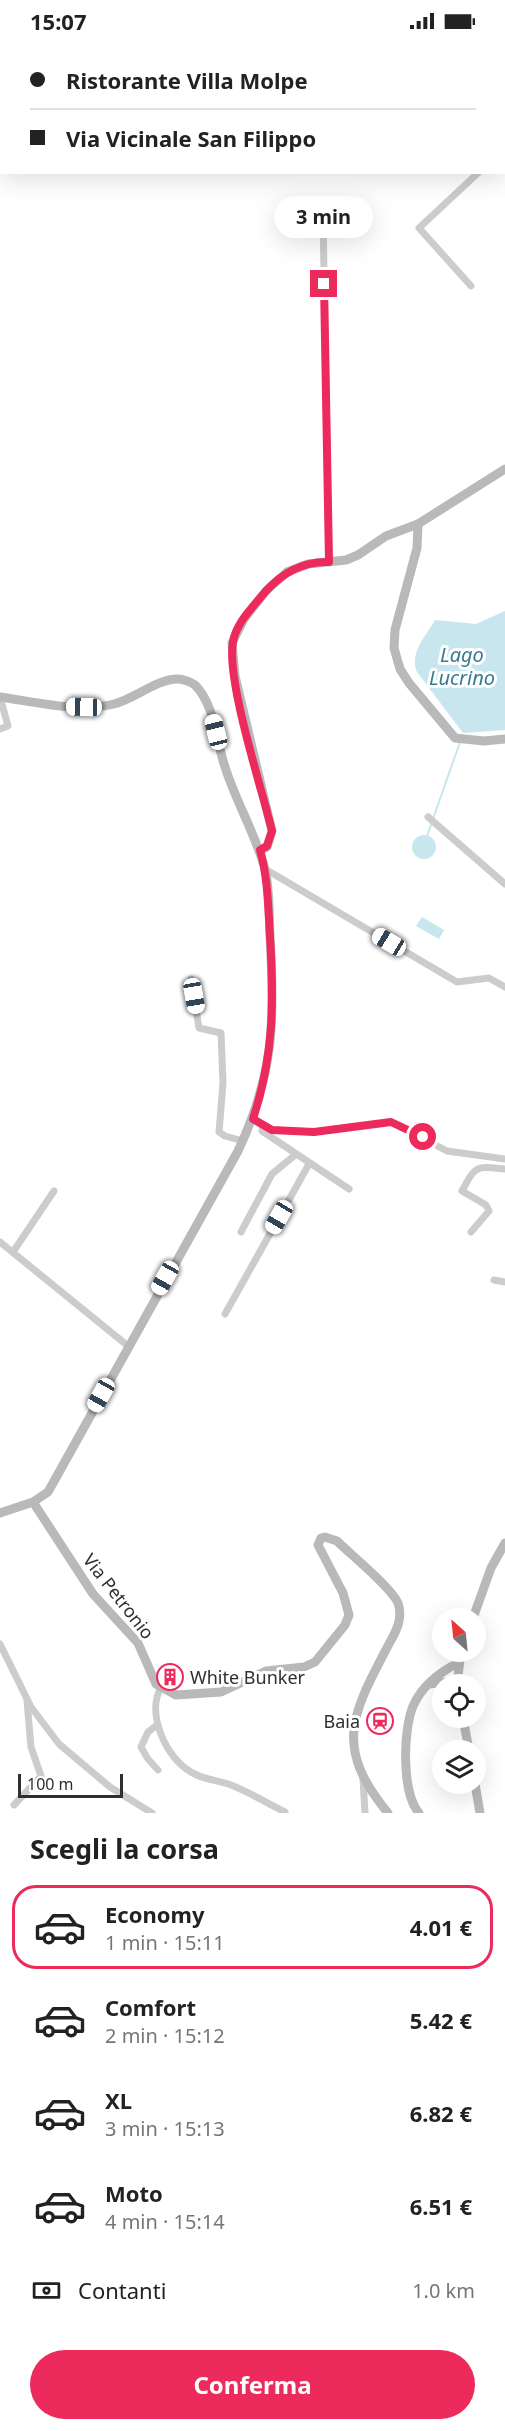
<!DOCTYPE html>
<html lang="it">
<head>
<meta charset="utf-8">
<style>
  body { margin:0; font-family:"Noto Sans",sans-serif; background:#f6f6f6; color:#222; height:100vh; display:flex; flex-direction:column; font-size:22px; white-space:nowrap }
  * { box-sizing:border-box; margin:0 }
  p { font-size:20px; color:#767676 }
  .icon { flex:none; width:33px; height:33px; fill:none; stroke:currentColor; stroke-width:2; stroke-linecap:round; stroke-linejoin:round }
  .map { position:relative; height:1771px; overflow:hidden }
  .sheet { display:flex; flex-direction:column; background:#fff; flex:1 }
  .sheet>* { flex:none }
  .top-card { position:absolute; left:0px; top:0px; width:506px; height:132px; box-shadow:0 6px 24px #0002; display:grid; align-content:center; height:132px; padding:0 30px; background:#fff }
  .needle { width:39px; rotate:333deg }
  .tools { position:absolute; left:432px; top:1566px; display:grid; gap:12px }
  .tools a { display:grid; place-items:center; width:54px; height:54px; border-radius:50%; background:#fff; box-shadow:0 6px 24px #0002; font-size:30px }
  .scale { position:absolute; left:18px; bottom:15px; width:105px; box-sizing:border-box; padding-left:6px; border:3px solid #2f2f2f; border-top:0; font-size:16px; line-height:21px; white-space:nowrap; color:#2f2f2f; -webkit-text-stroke:4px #fff; paint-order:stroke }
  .end { position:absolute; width:27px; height:27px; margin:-14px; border:8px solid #ec2a5c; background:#fff; box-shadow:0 0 0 3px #fff }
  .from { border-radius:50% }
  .bubble { position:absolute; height:42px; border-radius:21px; background:#fff; box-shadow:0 6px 24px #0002; font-size:20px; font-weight:700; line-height:42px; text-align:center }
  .car { position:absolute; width:18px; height:36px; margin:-18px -9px; border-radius:8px; box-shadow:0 0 4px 2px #0007; background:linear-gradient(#fff 24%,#345 0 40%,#fff 0 76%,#345 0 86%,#fff 0) }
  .top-card b { display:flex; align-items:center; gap:21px; height:57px; font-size:22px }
  .top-card b+b { border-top:2px solid #e0e0e0 }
  .top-card i { width:15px; height:15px; background:#222 }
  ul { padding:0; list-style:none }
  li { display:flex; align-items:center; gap:18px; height:84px; margin:0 12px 9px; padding:0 18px; border:3px solid transparent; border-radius:24px }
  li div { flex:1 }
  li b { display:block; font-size:22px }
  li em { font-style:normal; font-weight:700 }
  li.on { border-color:#ec2a5c }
  li>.icon { width:54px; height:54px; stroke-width:1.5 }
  h2 { padding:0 30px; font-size:27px; line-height:72px }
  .pay { display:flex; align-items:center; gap:15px; height:66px; padding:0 30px; font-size:22px }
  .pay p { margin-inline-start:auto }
  .primary-button { display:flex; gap:12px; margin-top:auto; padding:12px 30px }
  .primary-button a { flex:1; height:69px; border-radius:36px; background:#ec2a5c; color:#fff; font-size:24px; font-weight:700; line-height:69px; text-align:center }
  .status { display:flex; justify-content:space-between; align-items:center; height:42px; padding:0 30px; background:#fff; direction:ltr }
  .status svg { height:16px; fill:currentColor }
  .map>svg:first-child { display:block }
</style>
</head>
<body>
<div class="status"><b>15:07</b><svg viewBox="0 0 49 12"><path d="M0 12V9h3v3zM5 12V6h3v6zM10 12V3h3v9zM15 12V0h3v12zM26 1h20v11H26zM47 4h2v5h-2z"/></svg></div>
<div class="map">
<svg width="505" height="1771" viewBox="0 0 505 1771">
  <rect width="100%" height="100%" fill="#fff"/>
  <g fill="#c7e6ed">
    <path d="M 505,569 L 505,688 L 463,691 L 417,630 C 409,611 426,594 435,578 L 476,582 Z"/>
    <circle cx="424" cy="805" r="12"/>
    <path d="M 422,875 L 444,888 L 439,897 L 416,884 Z"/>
  </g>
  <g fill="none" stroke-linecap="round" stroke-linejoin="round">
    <path stroke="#c7e6ed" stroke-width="2" d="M 427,794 L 460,700"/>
    <g stroke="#c7e6ed" stroke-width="8">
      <path d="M 433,0 L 435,2"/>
      <path d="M 504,63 L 505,64"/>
    </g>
    <g stroke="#ccc" stroke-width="7">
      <path d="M 504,108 L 505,107"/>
      <path d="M 323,173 L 329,520"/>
      <path d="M 471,244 L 419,186 L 479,130"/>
      <path d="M 0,655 L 8,684 L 0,687"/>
      <path d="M 428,775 L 505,842"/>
      <path d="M 265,827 L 457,940 L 489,936 L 505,945"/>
      <path d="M 191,937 L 199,986 L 221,991 L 223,1041 L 219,1090 L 225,1094 L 243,1099"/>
      <path d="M 253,1077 L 272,1088 L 314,1090 L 391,1080 L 447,1109 L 505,1117"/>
      <path d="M 263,1083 L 262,1089 L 349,1147"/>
      <path d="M 241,1190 L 272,1132 L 295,1113"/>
      <path d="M 471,1190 L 489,1169 L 486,1163 L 462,1149 C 476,1123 475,1124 505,1127"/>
      <path d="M 0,1200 L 128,1304"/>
      <path d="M 13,1210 L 54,1149"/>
      <path d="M 494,1238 L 505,1240"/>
      <path d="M 225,1272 L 309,1122"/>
      <path d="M 0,1602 L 31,1665 L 59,1702 L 110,1745 L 152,1771"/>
      <path d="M 160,1647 C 147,1673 166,1716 191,1730 C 203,1738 218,1738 231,1743 C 249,1750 267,1761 285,1770"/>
      <path d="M 157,1683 L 148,1690 L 141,1705 L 148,1717 L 158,1728"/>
      <path d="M 363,1737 L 365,1771"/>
      <path d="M 14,1763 L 41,1734 L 31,1705 L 27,1659"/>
    </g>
    <g stroke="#b9b9b9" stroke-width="9">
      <path d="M 425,0 L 427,2"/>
      <path d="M 504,71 L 505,72"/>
      <path d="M 418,482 L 417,506 L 395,588 L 394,606 L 400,627 L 409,641 L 455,696 L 484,699 L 505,697"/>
      <path d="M 0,655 C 36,660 78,671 114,662 C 135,657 156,637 178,637 C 183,637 191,640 195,643 C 215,663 216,699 225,725 C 236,760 255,791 265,827 C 270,849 269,873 270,895 C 275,978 274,1033 238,1109 L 48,1450 L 33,1460 L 0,1471"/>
      <path d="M 260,808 L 267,805 L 272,789 L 235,634 L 232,601 L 244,577 L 266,549 L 287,530 L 308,522 L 346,518 L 358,513 L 386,494 L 418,482 L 505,427"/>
      <path d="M 33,1460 L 93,1552 L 138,1601 L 156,1642 L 176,1653 L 221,1650 L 266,1629 L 304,1625 L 315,1620 L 345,1583 L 349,1573 L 343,1551 L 318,1503 L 321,1496 L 325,1495 L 337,1499 C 351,1513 391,1545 398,1561 C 403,1575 397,1588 390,1600 C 353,1671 332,1703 388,1771"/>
      <path d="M 473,1576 L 491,1526 L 505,1501"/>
      <path d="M 429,1642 L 456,1639"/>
      <path d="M 457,1642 L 461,1610"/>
      <path d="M 463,1676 L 469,1708"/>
      <path d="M 475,1742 L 480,1771"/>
      <path d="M 419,1771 C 401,1751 403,1684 414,1662 C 423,1643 440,1630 458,1621"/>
    </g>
  </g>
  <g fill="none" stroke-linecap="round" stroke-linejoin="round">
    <path stroke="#ec2a5c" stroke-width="8" d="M 324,242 L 329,520 C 303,519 282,531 265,550 C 253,565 236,581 233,600 C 226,638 262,747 272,789 L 267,804 L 260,808 C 268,836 268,865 270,894 C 274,960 274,1013 253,1077 L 272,1088 L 314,1090 L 391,1080 L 423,1095"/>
  </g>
  <defs>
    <symbol id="building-ring" viewBox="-11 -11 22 22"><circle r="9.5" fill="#fff" stroke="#ec2a5c" stroke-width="1.5"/><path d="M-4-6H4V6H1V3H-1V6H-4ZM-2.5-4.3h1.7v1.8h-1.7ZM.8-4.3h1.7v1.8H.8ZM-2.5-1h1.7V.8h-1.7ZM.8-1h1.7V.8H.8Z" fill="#ec2a5c"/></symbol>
    <symbol id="station-ring" viewBox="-11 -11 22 22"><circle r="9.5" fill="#fff" stroke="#ec2a5c" stroke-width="1.5"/><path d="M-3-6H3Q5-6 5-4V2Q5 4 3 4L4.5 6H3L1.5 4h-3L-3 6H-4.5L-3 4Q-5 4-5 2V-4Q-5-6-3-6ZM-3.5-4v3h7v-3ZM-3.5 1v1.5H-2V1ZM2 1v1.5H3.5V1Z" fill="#ec2a5c"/></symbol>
  </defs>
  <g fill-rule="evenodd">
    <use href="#building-ring" x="155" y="1620" width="30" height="30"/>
    <use href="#station-ring" x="365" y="1664" width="30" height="30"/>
  </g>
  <g text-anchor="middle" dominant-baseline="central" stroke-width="6" stroke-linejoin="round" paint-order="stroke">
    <g font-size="18" fill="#2f2f2f" stroke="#fff">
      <text transform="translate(119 1554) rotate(52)">Via Petronio</text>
    </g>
    <g font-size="18" fill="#2f2f2f" stroke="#fff" text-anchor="start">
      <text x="190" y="1635">White Bunker</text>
      <text x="360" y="1679" text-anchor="end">Baia</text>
    </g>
    <g font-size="20" font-style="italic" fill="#377c8e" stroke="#fff">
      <text x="462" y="612">Lago<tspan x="462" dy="23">Lucrino</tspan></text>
    </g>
  </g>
</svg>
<div class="tools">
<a><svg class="needle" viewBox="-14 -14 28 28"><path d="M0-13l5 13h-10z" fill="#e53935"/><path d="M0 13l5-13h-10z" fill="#767676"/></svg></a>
<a><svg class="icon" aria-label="locate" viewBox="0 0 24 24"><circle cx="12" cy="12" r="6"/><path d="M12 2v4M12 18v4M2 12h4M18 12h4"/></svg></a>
<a><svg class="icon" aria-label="layers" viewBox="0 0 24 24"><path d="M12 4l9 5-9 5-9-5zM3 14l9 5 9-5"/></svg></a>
</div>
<div class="scale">100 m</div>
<i class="end from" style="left:423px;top:1095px"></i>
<i class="end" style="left:324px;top:242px"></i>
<div class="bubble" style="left:274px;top:154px;width:99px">3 min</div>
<i class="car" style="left:84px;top:665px;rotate:271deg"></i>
<i class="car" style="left:216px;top:690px;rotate:346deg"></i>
<i class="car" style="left:389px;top:900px;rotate:301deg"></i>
<i class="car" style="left:194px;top:954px;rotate:170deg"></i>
<i class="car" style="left:279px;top:1175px;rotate:210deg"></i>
<i class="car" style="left:165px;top:1236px;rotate:209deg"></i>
<i class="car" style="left:101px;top:1353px;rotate:209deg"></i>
<div class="top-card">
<b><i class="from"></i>Ristorante Villa Molpe</b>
<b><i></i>Via Vicinale San Filippo</b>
</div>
</div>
<section class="sheet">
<h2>Scegli la corsa</h2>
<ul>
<li class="on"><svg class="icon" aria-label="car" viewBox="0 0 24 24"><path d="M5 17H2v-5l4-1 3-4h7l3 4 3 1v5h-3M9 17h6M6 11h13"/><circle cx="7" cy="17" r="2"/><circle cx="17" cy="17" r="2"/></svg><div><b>Economy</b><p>1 min · 15:11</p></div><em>4.01 €</em></li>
<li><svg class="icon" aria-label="car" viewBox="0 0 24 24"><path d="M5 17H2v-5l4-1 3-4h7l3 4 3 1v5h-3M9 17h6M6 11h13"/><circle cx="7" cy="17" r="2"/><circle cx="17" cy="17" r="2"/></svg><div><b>Comfort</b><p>2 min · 15:12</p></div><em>5.42 €</em></li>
<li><svg class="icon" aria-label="car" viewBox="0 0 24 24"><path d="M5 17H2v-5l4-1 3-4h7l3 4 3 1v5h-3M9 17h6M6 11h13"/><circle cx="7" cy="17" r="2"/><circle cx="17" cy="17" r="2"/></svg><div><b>XL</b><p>3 min · 15:13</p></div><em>6.82 €</em></li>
<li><svg class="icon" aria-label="car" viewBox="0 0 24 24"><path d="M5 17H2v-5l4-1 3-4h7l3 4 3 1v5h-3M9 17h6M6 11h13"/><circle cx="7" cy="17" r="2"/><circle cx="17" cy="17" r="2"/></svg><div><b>Moto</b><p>4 min · 15:14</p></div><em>6.51 €</em></li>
</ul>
<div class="pay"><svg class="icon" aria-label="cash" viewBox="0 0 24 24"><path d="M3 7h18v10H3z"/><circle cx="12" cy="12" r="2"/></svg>Contanti<p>1.0 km</p></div>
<div class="primary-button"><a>Conferma</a></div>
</section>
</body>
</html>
